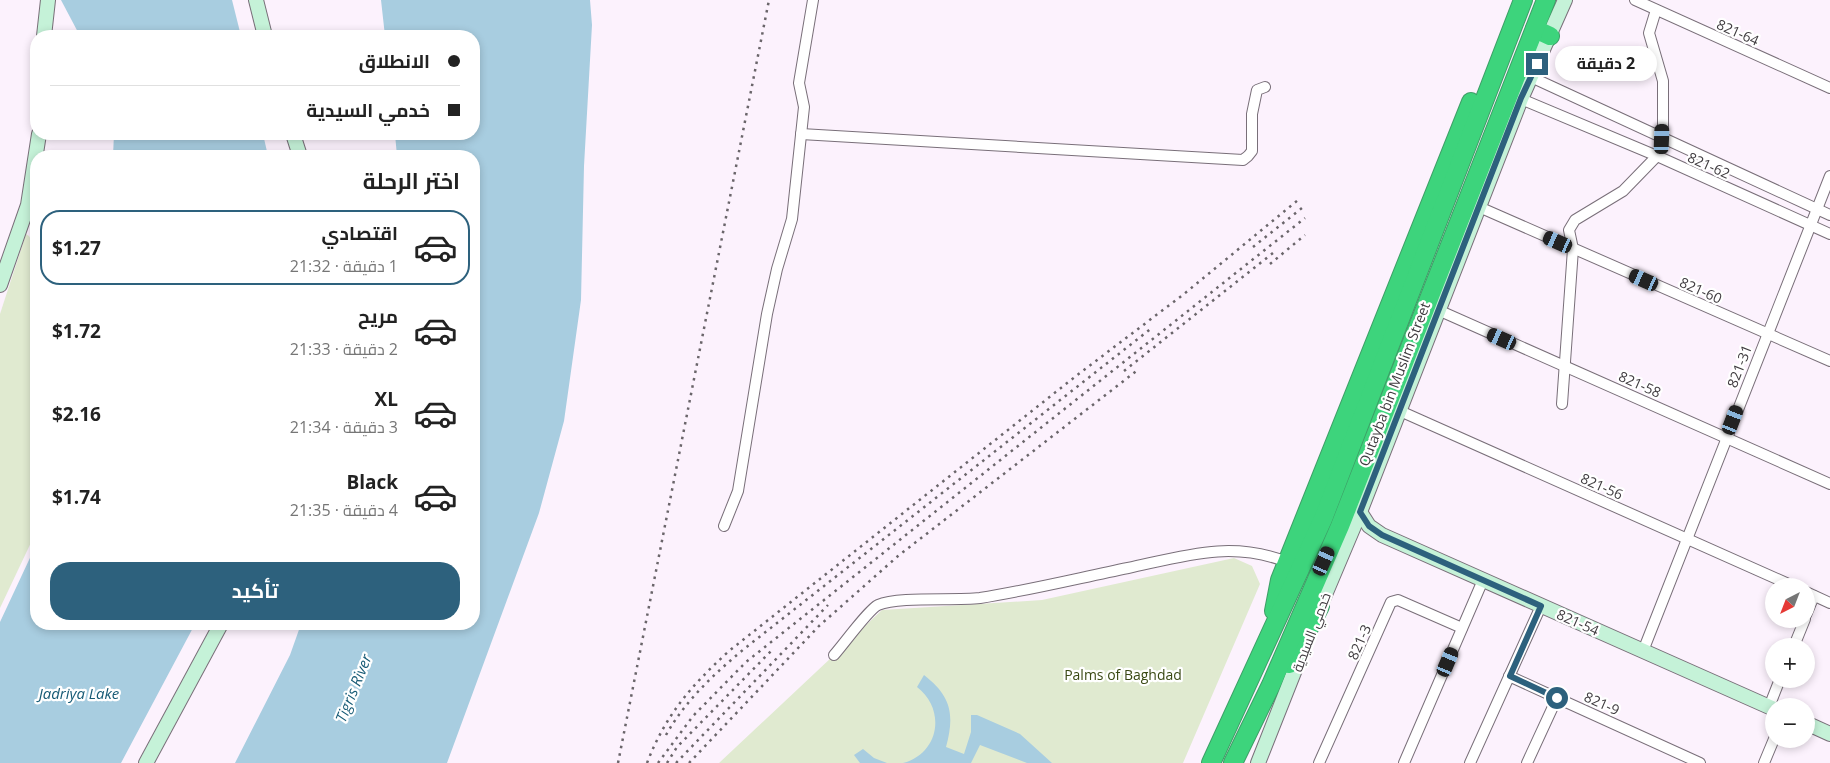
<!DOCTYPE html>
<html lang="ar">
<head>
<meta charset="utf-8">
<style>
  body { margin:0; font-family:"Open Sans",Cairo,sans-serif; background:#f2f2f2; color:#222; direction:rtl; height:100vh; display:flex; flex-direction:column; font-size:19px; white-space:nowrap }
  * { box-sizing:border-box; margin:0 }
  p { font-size:16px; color:#767676 }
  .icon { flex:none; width:28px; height:28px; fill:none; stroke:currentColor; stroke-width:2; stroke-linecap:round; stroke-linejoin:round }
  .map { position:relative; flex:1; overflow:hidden; direction:ltr }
  .details { position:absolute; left:30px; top:150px; width:450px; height:480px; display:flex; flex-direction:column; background:#fff; border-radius:20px; box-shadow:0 2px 8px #0003; direction:rtl }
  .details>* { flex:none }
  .guide { position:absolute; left:30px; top:30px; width:450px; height:110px; border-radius:20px; box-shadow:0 2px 8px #0003; direction:rtl; display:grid; align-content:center; height:110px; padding:0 20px; background:#fff }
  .needle { width:32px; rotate:222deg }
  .fabs { position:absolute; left:1765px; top:578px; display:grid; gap:10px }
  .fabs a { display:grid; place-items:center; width:50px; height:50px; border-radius:50%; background:#fff; box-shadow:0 2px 8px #0003; font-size:25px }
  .end { position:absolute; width:22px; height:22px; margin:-11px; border:6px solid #2d617d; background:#fff; box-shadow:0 0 0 2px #fff }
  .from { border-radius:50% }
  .bubble { position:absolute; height:35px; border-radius:18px; background:#fff; box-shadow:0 2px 8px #0003; font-size:16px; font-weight:700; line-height:35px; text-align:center; direction:rtl }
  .car { position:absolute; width:15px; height:30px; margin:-15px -8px; border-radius:6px; box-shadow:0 0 4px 1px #0007; background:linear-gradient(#222 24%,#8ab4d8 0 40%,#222 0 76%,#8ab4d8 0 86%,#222 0) }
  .guide b { display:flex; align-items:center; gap:18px; height:48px; font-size:19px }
  .guide b+b { border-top:1px solid #e0e0e0 }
  .guide i { width:12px; height:12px; background:#222 }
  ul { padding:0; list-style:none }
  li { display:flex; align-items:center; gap:15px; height:75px; margin:0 10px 8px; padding:0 10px; border:2px solid transparent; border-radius:20px }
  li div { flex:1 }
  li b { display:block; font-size:19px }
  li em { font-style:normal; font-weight:700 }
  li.current { border-color:#2d617d }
  li>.icon { width:45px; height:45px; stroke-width:1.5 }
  h2 { padding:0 20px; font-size:22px; line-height:60px }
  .button { display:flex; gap:10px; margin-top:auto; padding:10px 20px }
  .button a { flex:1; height:58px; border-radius:20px; background:#2d617d; color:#fff; font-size:20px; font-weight:700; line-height:58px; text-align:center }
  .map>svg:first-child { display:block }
</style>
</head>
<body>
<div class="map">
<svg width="1830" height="763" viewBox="0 0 1830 763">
  <rect width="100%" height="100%" fill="#fcf2fd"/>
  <g fill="#e0ead0">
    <path d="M 26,234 L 29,236 L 36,249 L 36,532 L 0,608 L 0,314 Z"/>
    <path d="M 1234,558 L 1252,566 L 1260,584 L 1183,763 L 719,763 L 882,610 L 1042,600 Z"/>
  </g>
  <g fill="#a8cde0">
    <path d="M 61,0 L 232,0 L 241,36 L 80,36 Z"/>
    <path d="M 381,0 L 590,0 L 592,25 L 584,166 L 581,300 L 564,421 L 539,513 L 447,763 L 235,763 L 290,655 L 301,624 L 474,624 L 474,156 L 397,156 L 395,134 L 474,134 L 474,36 L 385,36 Z"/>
    <path d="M 114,134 L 263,134 L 268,156 L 113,156 Z"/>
    <path d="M 36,545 L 36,624 L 195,624 L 121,763 L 0,763 L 0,622 Z"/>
    <path d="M 924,675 C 951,696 955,714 946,747 L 964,754 L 971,732 L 971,715 L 977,715 L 1020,734 L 1052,763 L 1027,763 L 980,745 L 971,763 L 903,763 C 940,753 946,709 917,687 Z"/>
    <path d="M 863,749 L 874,758 L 887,763 L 860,763 L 854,755 Z"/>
  </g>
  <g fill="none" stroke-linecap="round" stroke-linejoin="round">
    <defs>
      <g id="street">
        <path d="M 1635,0 L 1830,88"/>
        <path d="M 1656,10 L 1649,33 L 1663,81 L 1663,139"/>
        <path d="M 1531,77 L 1830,215"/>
        <path d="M 1521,99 L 1657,156 L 1830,234"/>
        <path d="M 801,134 L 1243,160 L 1248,156 L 1252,151 L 1252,114 L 1257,90 L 1265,87"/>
        <path d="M 1479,207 L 1830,361"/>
        <path d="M 1438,310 L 1830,484"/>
        <path d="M 1562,404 L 1573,249 L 1569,230 L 1575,220 L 1623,191 L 1657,156"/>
        <path d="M 1400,411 L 1793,586"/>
        <path d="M 724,526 L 738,491 L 767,314 L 777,269 L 792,219 L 804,107 L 799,83 L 813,0"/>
        <path d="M 1806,592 L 1830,603"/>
        <path d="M 1806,615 L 1814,596"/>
        <path d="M 1794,646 L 1805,619"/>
        <path d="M 1643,651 L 1830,176"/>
        <path d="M 834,655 C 843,645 869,609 878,605 C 899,596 953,601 980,598 C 1030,590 1079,578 1128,568 C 1184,556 1231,540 1287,562"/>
        <path d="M 1509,676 L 1557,698"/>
        <path d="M 1769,707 L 1780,679"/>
        <path d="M 1319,763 L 1391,602 L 1398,600 L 1462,628"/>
        <path d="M 1404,763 L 1483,580"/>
        <path d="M 1470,763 L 1541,606"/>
        <path d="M 1527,763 L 1557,698 L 1700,763"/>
        <path d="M 1764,763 L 1774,739"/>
      </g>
      <g id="secondary">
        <path d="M 256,0 L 265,36"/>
        <path d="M 44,36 L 48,0"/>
        <path d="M 293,134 L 300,156"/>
        <path d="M 0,285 L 28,205 L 39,134"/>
        <path d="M 1360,512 L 1369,526 L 1382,535 L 1774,709"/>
        <path d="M 1316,616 L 1360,512 L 1521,99 L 1565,0"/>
        <path d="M 1806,723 L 1830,734"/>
        <path d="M 146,763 L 221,624"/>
        <path d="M 1258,763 L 1302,652"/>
      </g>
      <g id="highway">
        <path d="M 1535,29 L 1550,36"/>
        <path d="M 1274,611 L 1280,580 L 1471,102"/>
        <path d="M 1289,664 L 1297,652 L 1320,606"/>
        <path d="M 1211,763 L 1323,519 L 1523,0"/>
        <path d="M 1233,763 L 1271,685 L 1340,526 L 1546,0"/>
      </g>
    </defs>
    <use href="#street" stroke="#796f79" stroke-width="12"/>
    <use href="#secondary" stroke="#796f79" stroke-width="16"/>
    <use href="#highway" stroke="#3e9e67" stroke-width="20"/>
    <use href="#street" stroke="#fff" stroke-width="10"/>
    <use href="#secondary" stroke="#c5f2d8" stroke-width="14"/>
    <use href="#highway" stroke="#3dd47c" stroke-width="18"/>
    <g stroke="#6a656a" stroke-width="2.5" stroke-dasharray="2.5 5" stroke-linecap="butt">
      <path d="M 1253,247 L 1302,208"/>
      <path d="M 1270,264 L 1305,235"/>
      <path d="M 1124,371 L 1273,253"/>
      <path d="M 666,735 C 685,701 714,674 744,649 L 1153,327"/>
      <path d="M 618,763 L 769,0"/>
      <path d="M 647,763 C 666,714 691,686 729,651 L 1076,376 L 1184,294 L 1298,200"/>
      <path d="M 658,763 L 693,716 L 746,662 L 1305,218"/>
      <path d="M 667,763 L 677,747 L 773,649"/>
      <path d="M 676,763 L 828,605"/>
      <path d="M 689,763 L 819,626 L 898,556 L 1139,369"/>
    </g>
  </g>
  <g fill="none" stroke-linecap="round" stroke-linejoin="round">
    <path stroke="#2d617d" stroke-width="6" d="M 1537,64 L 1521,98 L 1360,512 L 1369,526 L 1382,535 L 1541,606 L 1510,676 L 1557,698"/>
  </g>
  <g text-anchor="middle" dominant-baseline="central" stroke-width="4.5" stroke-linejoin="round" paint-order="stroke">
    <g font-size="14" fill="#3f3b3f" stroke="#fff">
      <text transform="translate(1738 32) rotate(24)">821-64</text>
      <text transform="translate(1709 165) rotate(24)">821-62</text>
      <text transform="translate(1701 290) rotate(24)">821-60</text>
      <text transform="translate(1739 366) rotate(-69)">821-31</text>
      <text transform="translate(1394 384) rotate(-69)">Qutayba bin Muslim Street</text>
      <text transform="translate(1640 384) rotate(24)">821-58</text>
      <text transform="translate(1602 486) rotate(24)">821-56</text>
      <text transform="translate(1578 622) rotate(24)">821-54</text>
      <text transform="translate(1311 632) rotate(-69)">خدمي السيدية</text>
      <text transform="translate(1359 642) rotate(-66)">821-3</text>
      <text transform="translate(1602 703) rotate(24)">821-9</text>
    </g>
    <g font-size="14" fill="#394813" stroke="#fff">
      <text x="1123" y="674">Palms of Baghdad</text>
    </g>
    <g font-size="15" font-style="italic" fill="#165a75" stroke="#fff">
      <text transform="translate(353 688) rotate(-68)">Tigris River</text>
      <text x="79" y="693">Jadriya Lake</text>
    </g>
  </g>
</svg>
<div class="fabs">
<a><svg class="needle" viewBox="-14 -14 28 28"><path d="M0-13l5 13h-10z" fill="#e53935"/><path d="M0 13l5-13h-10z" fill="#767676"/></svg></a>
<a>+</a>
<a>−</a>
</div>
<i class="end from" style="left:1557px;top:698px"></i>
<i class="end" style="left:1537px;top:64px"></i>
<div class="bubble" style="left:1555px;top:46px;width:102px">2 دقيقة</div>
<i class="car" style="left:1662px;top:139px;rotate:2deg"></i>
<i class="car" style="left:1558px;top:242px;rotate:294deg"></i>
<i class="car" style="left:1644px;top:280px;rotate:294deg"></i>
<i class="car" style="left:1502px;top:339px;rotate:294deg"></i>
<i class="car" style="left:1733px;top:420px;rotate:21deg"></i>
<i class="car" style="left:1324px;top:561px;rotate:24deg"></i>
<i class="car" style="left:1448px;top:662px;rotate:23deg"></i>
<div class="guide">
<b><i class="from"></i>الانطلاق</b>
<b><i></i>خدمي السيدية</b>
</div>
<section class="details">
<h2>اختر الرحلة</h2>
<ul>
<li class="current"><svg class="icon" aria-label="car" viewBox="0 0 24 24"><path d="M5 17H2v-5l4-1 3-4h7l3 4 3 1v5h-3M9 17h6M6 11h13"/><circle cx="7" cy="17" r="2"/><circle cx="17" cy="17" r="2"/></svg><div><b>اقتصادي</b><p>1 دقيقة · 21:32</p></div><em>$1.27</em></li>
<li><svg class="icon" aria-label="car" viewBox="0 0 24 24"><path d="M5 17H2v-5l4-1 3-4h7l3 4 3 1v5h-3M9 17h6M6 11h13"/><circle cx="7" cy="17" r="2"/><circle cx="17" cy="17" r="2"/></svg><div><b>مريح</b><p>2 دقيقة · 21:33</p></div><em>$1.72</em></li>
<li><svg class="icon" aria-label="car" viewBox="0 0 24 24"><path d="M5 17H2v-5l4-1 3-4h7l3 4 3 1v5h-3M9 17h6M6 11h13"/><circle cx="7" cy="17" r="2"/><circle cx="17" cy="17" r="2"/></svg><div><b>XL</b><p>3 دقيقة · 21:34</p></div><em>$2.16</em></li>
<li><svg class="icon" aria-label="car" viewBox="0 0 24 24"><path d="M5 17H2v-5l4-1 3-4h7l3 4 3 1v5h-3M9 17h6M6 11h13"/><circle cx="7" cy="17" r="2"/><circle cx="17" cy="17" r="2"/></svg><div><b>Black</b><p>4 دقيقة · 21:35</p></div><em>$1.74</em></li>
</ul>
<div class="button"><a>تأكيد</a></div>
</section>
</div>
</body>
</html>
